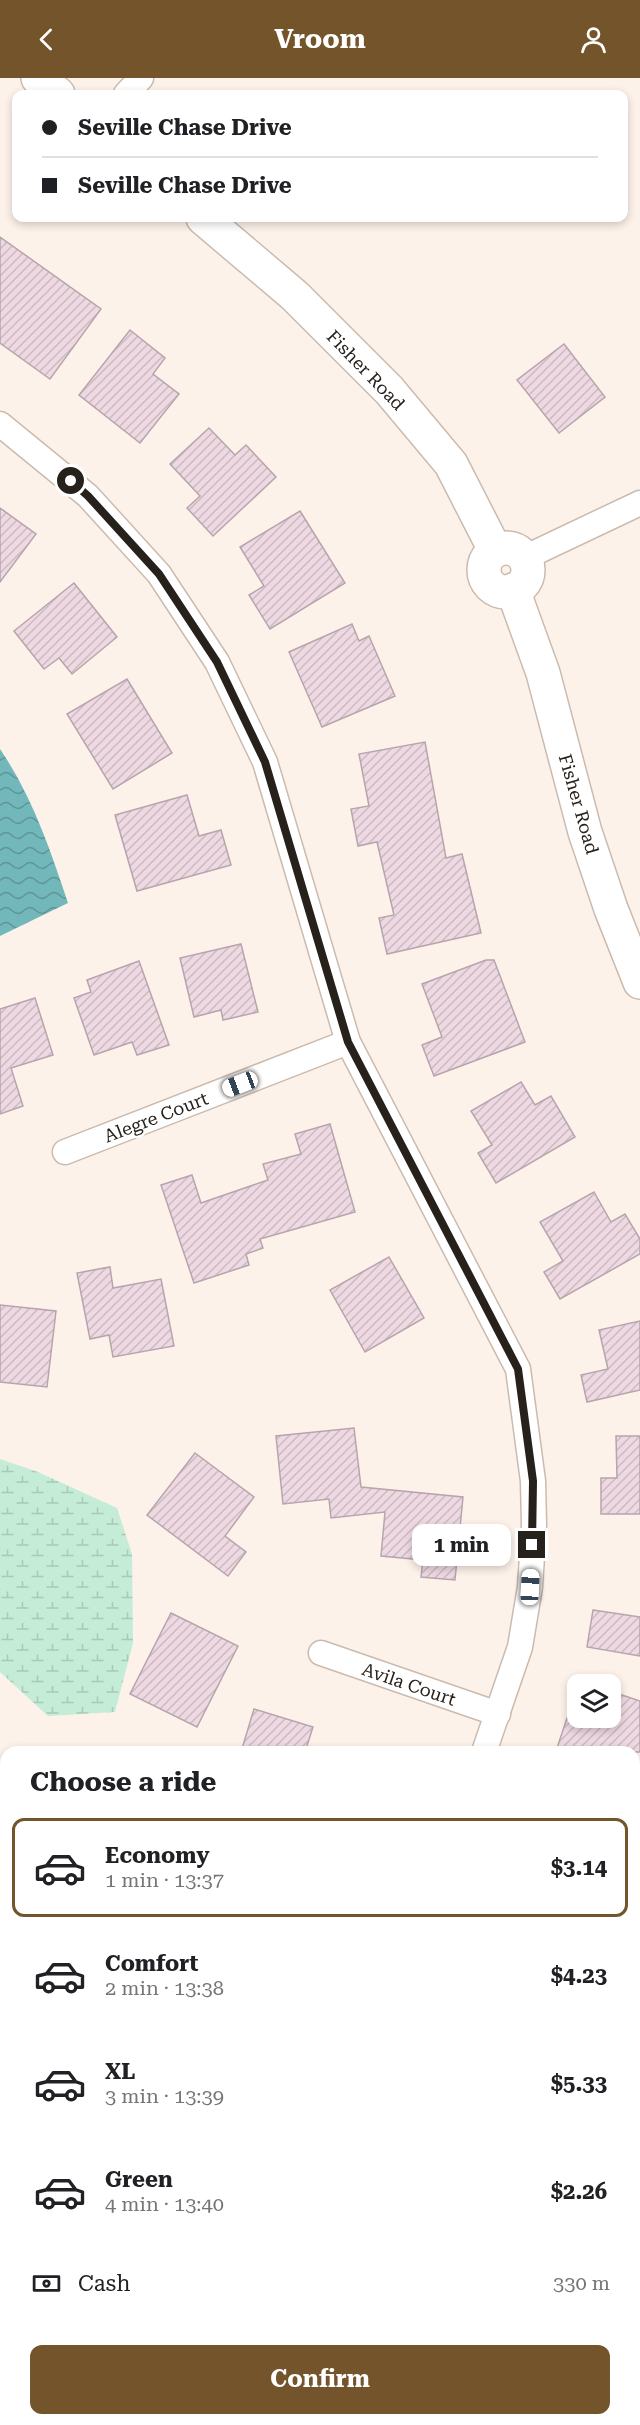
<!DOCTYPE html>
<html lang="en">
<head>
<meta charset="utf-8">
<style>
  body { margin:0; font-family:"Roboto Serif",serif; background:#f6f6f6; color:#202124; height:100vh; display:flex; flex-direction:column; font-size:22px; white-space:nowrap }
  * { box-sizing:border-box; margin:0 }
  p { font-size:20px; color:#757577 }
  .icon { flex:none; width:33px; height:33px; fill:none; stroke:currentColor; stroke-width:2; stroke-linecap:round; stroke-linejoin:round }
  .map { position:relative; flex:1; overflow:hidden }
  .drawer { position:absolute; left:0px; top:1668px; width:640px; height:680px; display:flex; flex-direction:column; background:#fff; border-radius:18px 18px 0 0; box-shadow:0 3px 9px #0003 }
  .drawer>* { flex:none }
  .guide { position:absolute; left:12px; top:12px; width:616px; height:132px; border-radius:12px; box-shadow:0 3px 9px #0003; display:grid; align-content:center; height:132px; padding:0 30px; background:#fff }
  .fabs { position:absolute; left:567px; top:1596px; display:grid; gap:12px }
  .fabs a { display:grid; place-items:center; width:54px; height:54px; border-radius:12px; background:#fff; box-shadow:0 3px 9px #0003; font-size:30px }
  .end { position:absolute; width:27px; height:27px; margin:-14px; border:8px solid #27211c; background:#fff; box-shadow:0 0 0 3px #fff }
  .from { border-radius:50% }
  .bubble { position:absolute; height:42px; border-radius:12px; background:#fff; box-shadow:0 3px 9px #0003; font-size:20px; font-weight:700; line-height:42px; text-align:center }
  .car { position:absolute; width:18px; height:36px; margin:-18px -9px; border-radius:8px; box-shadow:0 0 4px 2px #0007; background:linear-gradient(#fff 24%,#345 0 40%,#fff 0 76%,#345 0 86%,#fff 0) }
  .guide b { display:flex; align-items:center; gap:21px; height:57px; font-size:22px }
  .guide b+b { border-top:2px solid #e0e0e0 }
  .guide i { width:15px; height:15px; background:#202124 }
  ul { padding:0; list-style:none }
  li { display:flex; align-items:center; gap:18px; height:99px; margin:0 12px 9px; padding:0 18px; border:3px solid transparent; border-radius:12px }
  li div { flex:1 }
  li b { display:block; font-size:22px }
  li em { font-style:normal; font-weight:700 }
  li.current { border-color:#74542a }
  li>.icon { width:54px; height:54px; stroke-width:1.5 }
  h2 { padding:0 30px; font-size:27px; line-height:72px }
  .pay { display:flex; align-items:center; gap:15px; height:66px; padding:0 30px; font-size:22px }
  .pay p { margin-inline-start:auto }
  .action { display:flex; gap:12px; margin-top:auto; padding:12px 30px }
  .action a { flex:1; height:69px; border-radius:12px; background:#74542a; color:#fff; font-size:24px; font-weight:700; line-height:69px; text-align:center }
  header { display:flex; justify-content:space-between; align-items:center; height:78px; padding:0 30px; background:#74542a; color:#fff; font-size:27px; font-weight:700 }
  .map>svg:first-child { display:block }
</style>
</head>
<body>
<header><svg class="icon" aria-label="back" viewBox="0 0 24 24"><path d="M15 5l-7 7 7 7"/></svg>Vroom<svg class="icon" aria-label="person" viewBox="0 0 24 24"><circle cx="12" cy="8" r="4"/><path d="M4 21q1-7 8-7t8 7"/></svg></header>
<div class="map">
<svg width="640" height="2347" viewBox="0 0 640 2347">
  <defs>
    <pattern id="wetland-marsh" width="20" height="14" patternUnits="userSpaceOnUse" patternTransform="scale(1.5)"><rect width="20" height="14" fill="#c4ecd7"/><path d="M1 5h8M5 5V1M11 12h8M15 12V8" fill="none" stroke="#a8cab8"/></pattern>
    <pattern id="water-waves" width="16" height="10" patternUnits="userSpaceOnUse" patternTransform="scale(1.5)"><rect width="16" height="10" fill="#72b8bb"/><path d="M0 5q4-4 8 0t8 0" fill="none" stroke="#5e9597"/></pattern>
    <pattern id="building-hatch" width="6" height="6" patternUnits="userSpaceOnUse" patternTransform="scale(1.5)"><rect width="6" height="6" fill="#eed9e2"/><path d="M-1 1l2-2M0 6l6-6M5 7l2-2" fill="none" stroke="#ccbac1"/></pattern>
  </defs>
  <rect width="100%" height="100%" fill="#fdf2ea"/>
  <path fill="url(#wetland-marsh)" d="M 0,1381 L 38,1394 L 117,1430 L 132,1476 L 133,1565 L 115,1634 L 48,1638 L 0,1594 Z"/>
  <path fill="url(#water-waves)" d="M 0,671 C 32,718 50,771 68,825 L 0,858 Z"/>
  <g fill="url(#building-hatch)" stroke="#b8a4ad" stroke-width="1.5">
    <path d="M 0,159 L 101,231 L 50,301 L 0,265 Z"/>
    <path d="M 130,252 L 165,280 L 153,296 L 179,316 L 140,365 L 79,317 Z"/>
    <path d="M 564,266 L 605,319 L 559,355 L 517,302 Z"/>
    <path d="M 209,350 L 235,377 L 246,367 L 276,399 L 213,458 L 187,430 L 200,418 L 170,386 Z"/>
    <path d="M 0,430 L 36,456 L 0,504 Z"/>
    <path d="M 300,433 L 345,505 L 270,551 L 249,517 L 264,508 L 240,469 Z"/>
    <path d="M 74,505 L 117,559 L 72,596 L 59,580 L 44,591 L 14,553 Z"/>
    <path d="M 352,546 L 359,563 L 369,558 L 395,618 L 322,649 L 289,574 Z"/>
    <path d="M 127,601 L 172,675 L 113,711 L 67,636 Z"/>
    <path d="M 425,664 L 446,780 L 462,776 L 481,855 L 387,876 L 379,840 L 394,837 L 377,764 L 358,768 L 351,731 L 369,728 L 359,676 Z"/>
    <path d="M 187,717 L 199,758 L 221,752 L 231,787 L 137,813 L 115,737 Z"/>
    <path d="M 241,866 L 258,934 L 223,942 L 221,932 L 194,939 L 180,880 Z"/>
    <path d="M 486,882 L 494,882 L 525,964 L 434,998 L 422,967 L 442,959 L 422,906 Z"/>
    <path d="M 139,883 L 169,967 L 137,977 L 132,964 L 94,977 L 74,920 L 91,914 L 87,902 Z"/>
    <path d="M 35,920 L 53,977 L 11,990 L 23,1028 L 0,1036 L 0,931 Z"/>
    <path d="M 521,1004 L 535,1027 L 551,1018 L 575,1059 L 496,1105 L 478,1075 L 492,1067 L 471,1033 Z"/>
    <path d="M 330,1046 L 355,1134 L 260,1161 L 263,1170 L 246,1176 L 249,1187 L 194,1205 L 161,1107 L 192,1097 L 201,1125 L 268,1102 L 263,1086 L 301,1076 L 295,1056 Z"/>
    <path d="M 594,1114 L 611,1144 L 625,1136 L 640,1161 L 640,1176 L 560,1221 L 544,1194 L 563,1183 L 540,1144 Z"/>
    <path d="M 389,1179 L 424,1240 L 365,1274 L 330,1212 Z"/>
    <path d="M 110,1189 L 113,1210 L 161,1201 L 174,1268 L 113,1279 L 109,1257 L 90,1261 L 77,1195 Z"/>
    <path d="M 0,1227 L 56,1233 L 47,1309 L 0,1304 Z"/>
    <path d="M 640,1243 L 640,1312 L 587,1324 L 581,1297 L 608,1291 L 599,1252 Z"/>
    <path d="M 354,1350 L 361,1409 L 463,1419 L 455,1502 L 421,1499 L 423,1482 L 381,1478 L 385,1434 L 331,1440 L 329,1421 L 283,1426 L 276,1358 Z"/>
    <path d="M 616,1358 L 640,1358 L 640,1436 L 601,1436 L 601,1400 L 617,1400 Z"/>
    <path d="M 195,1375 L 254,1419 L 225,1458 L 246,1474 L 228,1498 L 147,1437 Z"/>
    <path d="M 593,1532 L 640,1539 L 640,1578 L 587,1569 Z"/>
    <path d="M 171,1535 L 238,1568 L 197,1649 L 130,1616 Z"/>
    <path d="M 610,1613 L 640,1623 L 640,1674 L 569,1674 L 557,1670 L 567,1640 L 610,1640 Z"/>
    <path d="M 254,1631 L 313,1649 L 305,1674 L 241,1674 Z"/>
  </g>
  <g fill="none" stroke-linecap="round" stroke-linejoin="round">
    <defs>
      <g id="street">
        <path d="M 126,16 L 141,0"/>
        <path d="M 0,346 L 88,418 L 159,496 L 217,584 L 265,684 L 348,964 L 518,1291 L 533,1403 L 534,1447 L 530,1509 L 520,1569 L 484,1674"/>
        <path d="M 524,480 L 640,425"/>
        <path d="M 65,1074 L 348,964"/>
        <path d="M 321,1575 L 498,1636"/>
        <path d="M 0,1866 L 6,1868"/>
        <path d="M 0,2283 L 6,2285"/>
        <path d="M 166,2342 L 181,2347"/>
        <path d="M 244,2347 L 245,2342"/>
      </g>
      <g id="secondary">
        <path d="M 38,0 L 58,16"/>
        <path d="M 203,140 L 295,218 L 389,312 L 451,386 L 495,472"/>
        <circle cx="506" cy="492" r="22"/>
        <path d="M 513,512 L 543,595 L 585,754 L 611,831 L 640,904"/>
        <path d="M 634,2079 L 640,2079"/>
        <path d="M 634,2116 L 640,2115"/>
        <path d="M 547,2347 L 549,2342"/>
      </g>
    </defs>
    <use href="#street" stroke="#cbbbae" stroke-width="27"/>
    <use href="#secondary" stroke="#cbbbae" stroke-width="36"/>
    <use href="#street" stroke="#fff" stroke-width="24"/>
    <use href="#secondary" stroke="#fff" stroke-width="33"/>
  </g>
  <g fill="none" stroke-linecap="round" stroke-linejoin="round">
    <path stroke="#27211c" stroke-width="8" d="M 71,403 L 88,418 L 159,496 L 217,584 L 265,684 L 348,964 L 518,1291 L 533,1403 L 532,1467"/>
  </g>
  <g text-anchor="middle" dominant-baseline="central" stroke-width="5" stroke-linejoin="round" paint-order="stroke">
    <g font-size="18" fill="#27211c" stroke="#fff">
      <text transform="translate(366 292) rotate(46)">Fisher Road</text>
      <text transform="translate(579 726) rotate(74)">Fisher Road</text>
      <text transform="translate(156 1039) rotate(-21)">Alegre Court</text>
      <text transform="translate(409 1606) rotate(19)">Avila Court</text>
    </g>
  </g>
</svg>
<div class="fabs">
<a><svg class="icon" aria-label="layers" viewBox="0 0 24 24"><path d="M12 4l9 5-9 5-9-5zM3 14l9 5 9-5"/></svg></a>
</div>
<i class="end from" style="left:71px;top:403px"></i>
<i class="end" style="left:532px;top:1467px"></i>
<div class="bubble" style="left:412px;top:1446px;width:99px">1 min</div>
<i class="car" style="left:240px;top:1006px;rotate:249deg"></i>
<i class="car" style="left:530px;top:1509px;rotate:3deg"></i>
<div class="guide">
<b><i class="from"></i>Seville Chase Drive</b>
<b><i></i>Seville Chase Drive</b>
</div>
<section class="drawer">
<h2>Choose a ride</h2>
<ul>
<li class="current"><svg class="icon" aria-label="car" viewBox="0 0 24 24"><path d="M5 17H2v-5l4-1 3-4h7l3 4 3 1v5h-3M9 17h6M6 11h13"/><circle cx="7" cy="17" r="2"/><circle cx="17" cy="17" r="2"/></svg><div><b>Economy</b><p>1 min · 13:37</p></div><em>$3.14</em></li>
<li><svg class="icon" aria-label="car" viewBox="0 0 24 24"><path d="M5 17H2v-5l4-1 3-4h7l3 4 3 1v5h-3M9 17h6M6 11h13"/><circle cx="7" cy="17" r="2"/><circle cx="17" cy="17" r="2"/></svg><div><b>Comfort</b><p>2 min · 13:38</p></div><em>$4.23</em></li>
<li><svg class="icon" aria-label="car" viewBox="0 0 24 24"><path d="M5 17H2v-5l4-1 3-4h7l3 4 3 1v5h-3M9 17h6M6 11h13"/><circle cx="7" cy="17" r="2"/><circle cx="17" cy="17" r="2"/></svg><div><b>XL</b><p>3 min · 13:39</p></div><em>$5.33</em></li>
<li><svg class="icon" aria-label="car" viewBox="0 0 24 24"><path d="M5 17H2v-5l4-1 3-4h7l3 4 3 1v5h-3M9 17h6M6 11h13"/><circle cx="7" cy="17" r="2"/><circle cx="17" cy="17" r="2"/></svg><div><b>Green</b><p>4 min · 13:40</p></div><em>$2.26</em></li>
</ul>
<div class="pay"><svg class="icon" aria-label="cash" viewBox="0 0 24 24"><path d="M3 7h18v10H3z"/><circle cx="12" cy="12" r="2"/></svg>Cash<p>330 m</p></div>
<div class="action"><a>Confirm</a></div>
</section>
</div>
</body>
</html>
